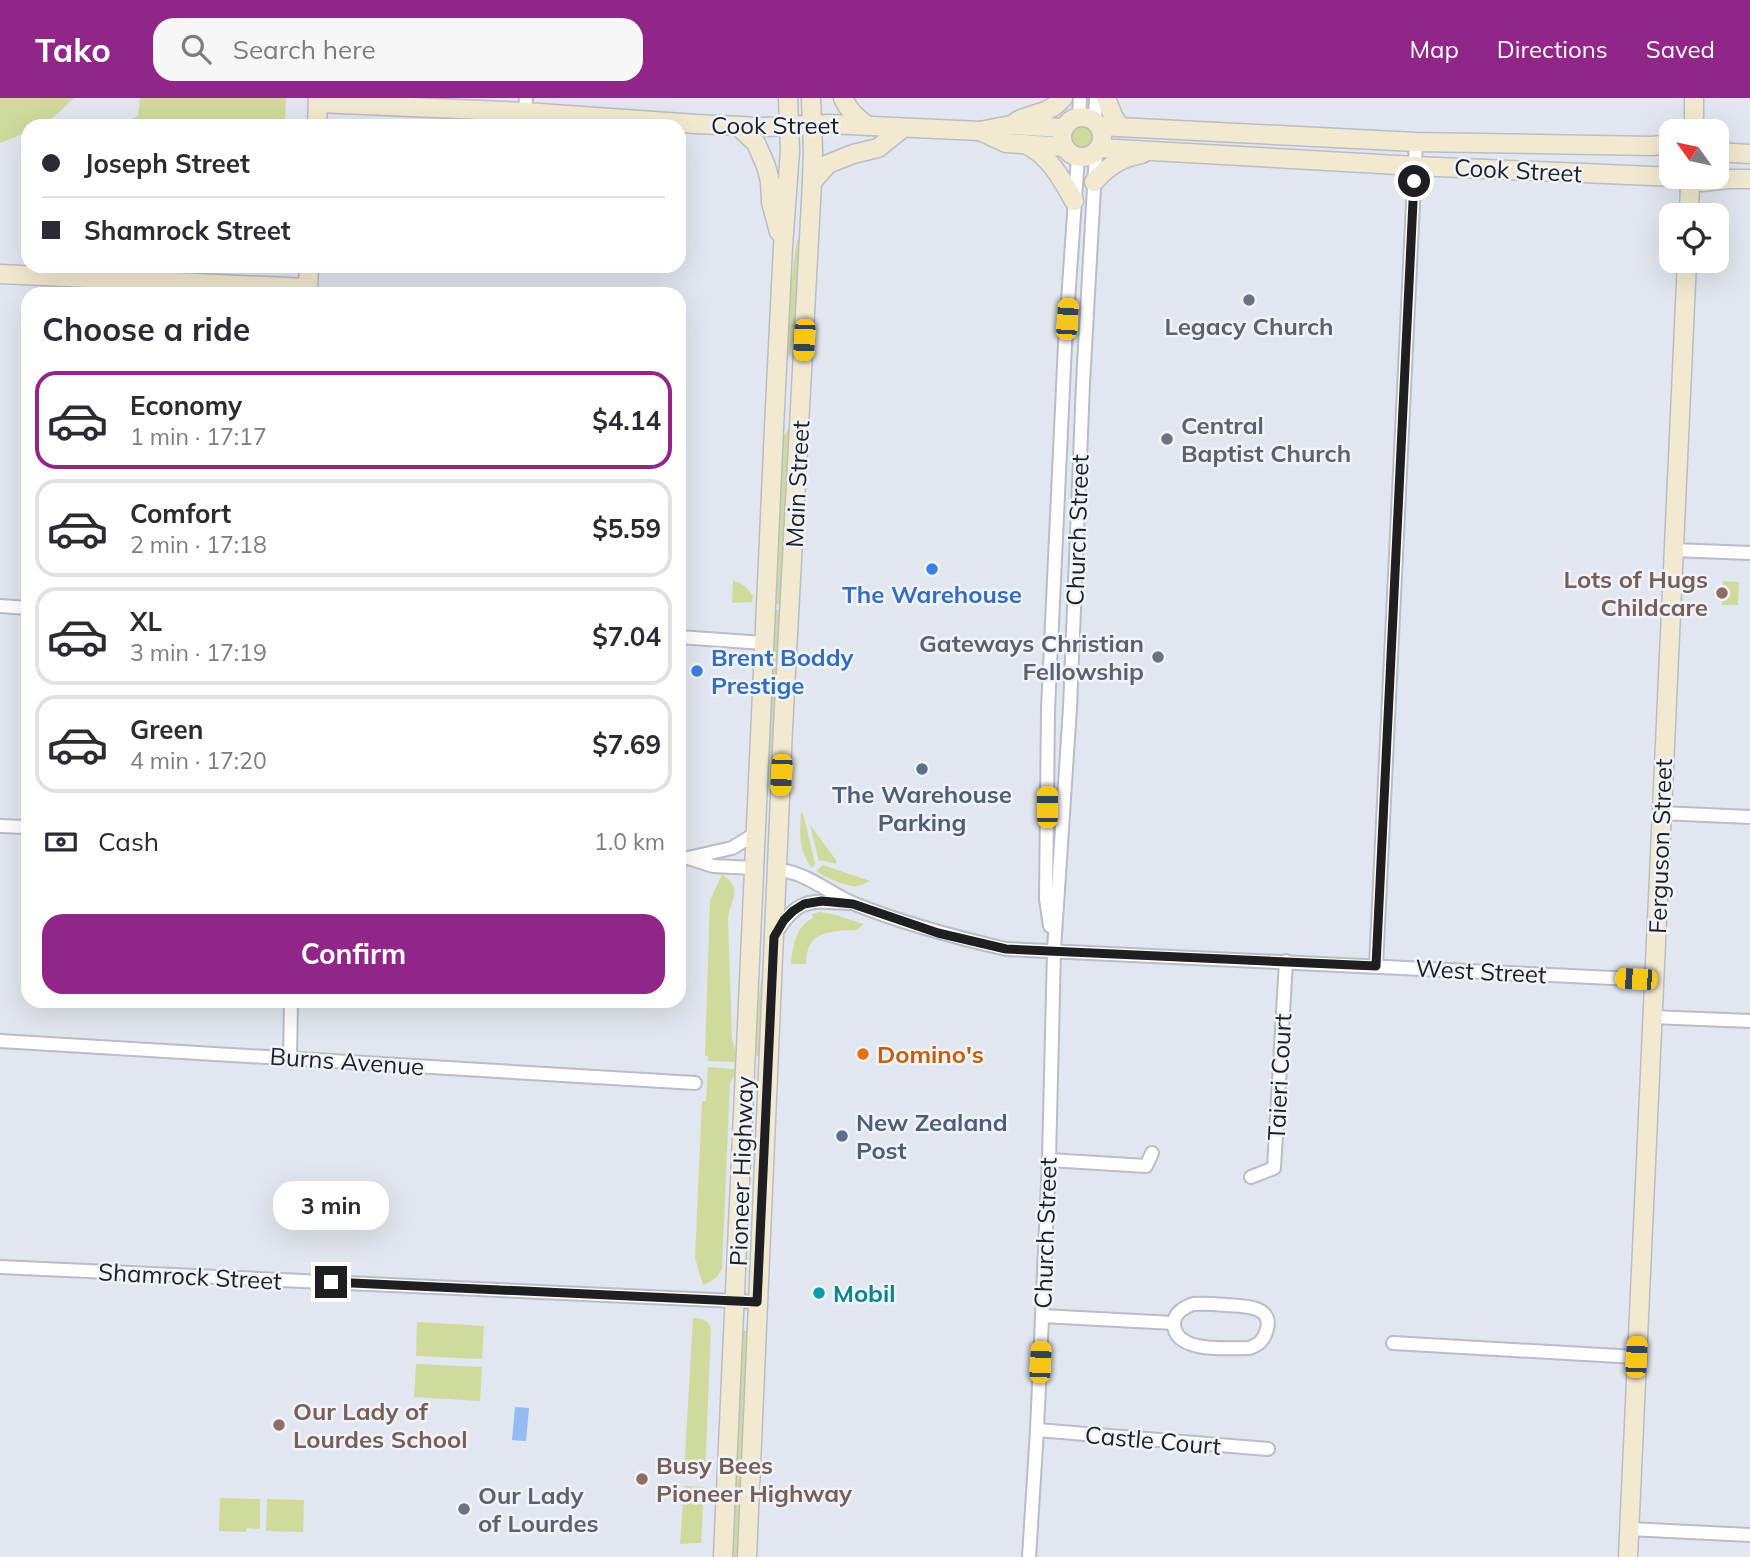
<!DOCTYPE html>
<html lang="en">
<head>
<meta charset="utf-8">
<style>
  body { margin:0; font-family:Mulish,sans-serif; background:#f7f7f7; color:#2b2b33; height:100vh; display:flex; flex-direction:column; font-size:26px; white-space:nowrap }
  * { box-sizing:border-box; margin:0 }
  p { font-size:23px; color:#7c7c81 }
  .icon { flex:none; width:38px; height:38px; fill:none; stroke:currentColor; stroke-width:2; stroke-linecap:round; stroke-linejoin:round }
  .map { position:relative; flex:1; overflow:hidden }
  .drawer { position:absolute; left:21px; top:189px; width:665px; height:721px; display:flex; flex-direction:column; background:#fff; border-radius:21px; box-shadow:0 7px 28px #0002 }
  .drawer>* { flex:none }
  .top-card { position:absolute; left:21px; top:21px; width:665px; height:154px; border-radius:21px; box-shadow:0 7px 28px #0002; display:grid; align-content:center; height:154px; padding:0 21px; background:#fff }
  .needle { width:46px; rotate:303deg }
  .controls { position:absolute; left:1659px; top:21px; display:grid; gap:14px }
  .controls a { display:grid; place-items:center; width:70px; height:70px; border-radius:14px; background:#fff; box-shadow:0 7px 28px #0002; font-size:35px }
  .end { position:absolute; width:32px; height:32px; margin:-16px; border:9px solid #1d1f22; background:#fff; box-shadow:0 0 0 4px #fff }
  .from { border-radius:50% }
  .bubble { position:absolute; height:49px; border-radius:21px; background:#fff; box-shadow:0 7px 28px #0002; font-size:23px; font-weight:700; line-height:49px; text-align:center }
  .car { position:absolute; width:21px; height:42px; margin:-21px -10px; border-radius:9px; box-shadow:0 0 5px 2px #0007; background:linear-gradient(#f5c518 24%,#345 0 40%,#f5c518 0 76%,#345 0 86%,#f5c518 0) }
  .top-card b { display:flex; align-items:center; gap:24px; height:66px; font-size:26px }
  .top-card b+b { border-top:2px solid #e1e1e2 }
  .top-card i { width:18px; height:18px; background:#2b2b33 }
  ul { padding:0; list-style:none }
  li { display:flex; align-items:center; gap:21px; height:98px; margin:0 14px 10px; padding:0 7px; border:4px solid #e1e1e2; border-radius:21px }
  li div { flex:1 }
  li b { display:block; font-size:26px }
  li em { font-style:normal; font-weight:700 }
  li.on { border-color:#912588 }
  li>.icon { width:63px; height:63px; stroke-width:1.5 }
  h2 { padding:0 21px; font-size:32px; line-height:84px }
  .pay { display:flex; align-items:center; gap:18px; height:77px; padding:0 21px; font-size:26px }
  .pay p { margin-inline-start:auto }
  .action { display:flex; gap:14px; margin-top:auto; padding:14px 21px }
  .action a { flex:1; height:80px; border-radius:21px; background:#912588; color:#fff; font-size:28px; font-weight:700; line-height:80px; text-align:center }
  header { display:flex; align-items:center; gap:42px; box-sizing:border-box; height:98px; padding:0 35px; background:#912588; color:#fff }
  header strong { font-size:33px }
  nav { display:flex; gap:38px; margin-inline-start:auto; font-size:24px }
  .search { width:490px; height:63px; background:#f7f7f7; display:flex; align-items:center; gap:18px; box-sizing:border-box; padding:0 24px; border-radius:21px; color:#7c7c81; font-size:26px }
  .map>svg:first-child { display:block }
</style>
</head>
<body>
<header>
<strong>Tako</strong>
<div class="search"><svg class="icon" aria-label="search" viewBox="0 0 24 24"><circle cx="10" cy="10" r="6"/><path d="M15 15l6 6"/></svg>Search here</div>
<nav><a>Map</a><a>Directions</a><a>Saved</a></nav>
</header>
<div class="map">
<svg width="1750" height="1459" viewBox="0 0 1750 1459">
  <rect width="100%" height="100%" fill="#e2e6ee"/>
  <g fill="#cfdb9c">
    <path d="M 0,0 L 74,0 C 60,13 49,28 28,28 L 28,34 L 0,45 Z"/>
    <path d="M 140,0 L 286,0 L 285,28 L 115,28 L 138,18 Z"/>
    <circle cx="1082" cy="39" r="13"/>
    <path d="M 797,142 L 799,142 L 794,240 L 788,262 L 786,262 L 789,198 Z"/>
    <path d="M 790,330 L 782,506 L 775,506 L 783,338 Z"/>
    <path d="M 733,483 C 742,484 748,491 753,498 L 752,504 L 732,505 Z"/>
    <path d="M 1723,483 L 1739,484 L 1738,507 L 1722,507 Z"/>
    <path d="M 775,512 L 782,512 L 777,616 L 771,660 L 768,660 Z"/>
    <path d="M 801,714 L 804,719 L 815,766 L 812,770 C 798,752 800,735 801,714 Z"/>
    <path d="M 810,727 L 836,762 L 836,766 L 822,762 L 819,763 Z"/>
    <path d="M 823,767 L 870,783 C 868,784 859,788 858,788 C 848,790 825,779 816,773 Z"/>
    <path d="M 722,776 C 745,792 729,802 728,822 L 732,941 L 735,950 L 735,964 L 708,963 L 708,958 L 705,958 L 710,803 Z"/>
    <path d="M 820,814 L 832,816 L 864,826 L 857,832 C 831,833 806,832 806,866 L 791,866 C 793,848 795,829 813,820 L 812,816 Z"/>
    <path d="M 764,881 L 761,958 L 754,958 L 756,921 L 761,882 Z"/>
    <path d="M 708,969 L 735,971 L 734,978 L 730,985 L 722,1170 C 718,1179 713,1184 703,1187 L 695,1160 L 702,1003 L 706,1003 Z"/>
    <path d="M 693,1220 C 701,1220 708,1222 711,1230 L 705,1375 L 684,1375 Z"/>
    <path d="M 417,1224 L 484,1228 L 482,1261 L 416,1258 Z"/>
    <path d="M 742,1233 L 748,1233 L 749,1244 L 739,1459 L 731,1459 Z"/>
    <path d="M 416,1266 L 482,1269 L 480,1303 L 414,1299 Z"/>
    <path d="M 684,1388 L 704,1389 L 701,1445 L 680,1446 Z"/>
    <path d="M 220,1400 L 260,1401 L 260,1431 L 247,1430 L 246,1434 L 219,1433 Z"/>
    <path d="M 267,1401 L 304,1402 L 303,1434 L 266,1433 Z"/>
  </g>
  <path fill="#94bcf3" d="M 515,1309 L 529,1310 L 526,1343 L 512,1342 Z"/>
  <g fill="none" stroke-linecap="round" stroke-linejoin="round">
    <defs>
      <g id="street">
        <path d="M 525,14 L 526,0"/>
        <path d="M 1079,19 L 1080,0"/>
        <path d="M 1095,23 L 1096,0"/>
        <path d="M 1673,452 L 1750,455"/>
        <path d="M 0,508 L 28,510"/>
        <path d="M 679,539 L 764,545"/>
        <path d="M 1661,715 L 1750,719"/>
        <path d="M 0,728 L 28,729"/>
        <path d="M 679,760 L 688,760 L 732,750 L 755,736"/>
        <path d="M 688,760 L 713,768 L 754,770"/>
        <path d="M 777,772 C 805,773 830,796 855,806 C 904,826 954,839 1006,851 L 1654,882"/>
        <path d="M 1050,828 L 1046,801 L 1048,611 L 1065,246 L 1078,59"/>
        <path d="M 776,835 C 798,799 811,803 849,805"/>
        <path d="M 1376,868 L 1416,44"/>
        <path d="M 1652,919 L 1750,923"/>
        <path d="M 0,943 L 695,985"/>
        <path d="M 290,960 L 291,903"/>
        <path d="M 1049,1062 L 1146,1068 L 1152,1055"/>
        <path d="M 1251,1079 L 1274,1070 L 1286,863"/>
        <path d="M 0,1169 L 757,1204"/>
        <path d="M 1193,1206 C 1204,1205 1215,1206 1226,1207 C 1241,1208 1273,1207 1267,1231 C 1264,1242 1259,1247 1249,1250 C 1229,1250 1172,1256 1174,1224 C 1175,1215 1185,1209 1193,1206 Z"/>
        <path d="M 1042,1218 L 1174,1225"/>
        <path d="M 1393,1245 L 1636,1259"/>
        <path d="M 1037,1332 L 1268,1351"/>
        <path d="M 1629,1431 L 1750,1437"/>
        <path d="M 1029,1459 L 1037,1332 L 1049,1062 L 1054,852 L 1070,610 L 1083,285 L 1096,54"/>
      </g>
      <g id="secondary">
        <path d="M 843,0 C 849,13 857,20 868,28"/>
        <path d="M 1106,0 L 1113,18 L 1120,29"/>
        <path d="M 318,5 L 525,14 L 696,26 L 764,29 L 829,26 L 980,33 L 1011,27 L 1063,30"/>
        <circle cx="1082" cy="39" r="20"/>
        <path d="M 1017,23 C 1035,14 1048,17 1063,0"/>
        <path d="M 317,28 L 318,0"/>
        <path d="M 738,28 L 756,45 L 766,68 L 770,83 L 771,104 L 779,134"/>
        <path d="M 1099,28 L 1416,44 L 1652,48 L 1671,46"/>
        <path d="M 980,33 L 1006,45 L 1064,49"/>
        <path d="M 1694,33 L 1694,0"/>
        <path d="M 1025,46 C 1049,57 1062,81 1074,103"/>
        <path d="M 1099,50 L 1415,68 L 1676,79"/>
        <path d="M 1717,54 L 1750,56"/>
        <path d="M 1671,59 L 1671,70"/>
        <path d="M 812,84 L 828,66 L 853,56 L 878,50 L 903,30"/>
        <path d="M 1094,84 C 1109,67 1121,60 1142,56"/>
        <path d="M 1702,84 L 1729,81 L 1750,81"/>
        <path d="M 1689,117 L 1690,86"/>
        <path d="M 0,176 L 308,190 L 309,168"/>
        <path d="M 723,1459 L 774,330 L 783,148 L 790,53 L 788,0"/>
        <path d="M 747,1459 L 783,630 L 812,84 L 813,53 L 811,0"/>
        <path d="M 1628,1459 L 1687,163"/>
      </g>
    </defs>
    <use href="#street" stroke="#b9bdc5" stroke-width="16"/>
    <use href="#secondary" stroke="#b9bdc5" stroke-width="21"/>
    <use href="#street" stroke="#fff" stroke-width="12"/>
    <use href="#secondary" stroke="#f2ead0" stroke-width="18"/>
  </g>
  <g fill="none" stroke-linecap="round" stroke-linejoin="round">
    <path stroke="#1d1f22" stroke-width="9" d="M 331,1184 L 757,1204 L 774,839 L 784,822 L 793,813 L 804,806 L 822,803 L 853,806 L 938,835 L 1006,851 L 1376,868 L 1414,83"/>
  </g>
  <g fill="#6b7280" stroke="#eff3fb" stroke-width="2.5">
    <circle cx="1249" cy="202" r="7"/>
    <circle cx="1167" cy="341" r="7"/>
    <circle cx="1158" cy="559" r="7"/>
    <circle cx="464" cy="1411" r="7"/>
  </g>
  <g fill="#3f7fe0" stroke="#eff3fb" stroke-width="2.5">
    <circle cx="932" cy="471" r="7"/>
    <circle cx="697" cy="573" r="7"/>
  </g>
  <g fill="#8d6e63" stroke="#eff3fb" stroke-width="2.5">
    <circle cx="1722" cy="495" r="7"/>
    <circle cx="279" cy="1327" r="7"/>
    <circle cx="642" cy="1381" r="7"/>
  </g>
  <g fill="#5c6f8a" stroke="#eff3fb" stroke-width="2.5">
    <circle cx="922" cy="671" r="7"/>
    <circle cx="842" cy="1038" r="7"/>
  </g>
  <circle fill="#e8710a" stroke="#eff3fb" stroke-width="2.5" cx="863" cy="956" r="7"/>
  <circle fill="#0f9aa8" stroke="#eff3fb" stroke-width="2.5" cx="819" cy="1195" r="7"/>
  <g text-anchor="middle" dominant-baseline="central" stroke-width="5" stroke-linejoin="round" paint-order="stroke">
    <g font-size="24" fill="#1d1f22" stroke="#eff3fb">
      <text x="775" y="27">Cook Street</text>
      <text transform="translate(1518 72) rotate(3)">Cook Street</text>
      <text transform="translate(797 386) rotate(-87)">Main Street</text>
      <text transform="translate(1077 432) rotate(-88)">Church Street</text>
      <text transform="translate(1660 748) rotate(-88)">Ferguson Street</text>
      <text transform="translate(1481 873) rotate(3)">West Street</text>
      <text transform="translate(347 963) rotate(4)">Burns Avenue</text>
      <text transform="translate(1279 979) rotate(-87)">Taieri Court</text>
      <text transform="translate(741 1073) rotate(-88)">Pioneer Highway</text>
      <text transform="translate(1045 1135) rotate(-88)">Church Street</text>
      <text transform="translate(190 1178) rotate(3)">Shamrock Street</text>
      <text transform="translate(1153 1342) rotate(5)">Castle Court</text>
    </g>
    <g font-size="24" font-weight="bold" fill="#5b616d" stroke="#eff3fb" text-anchor="start">
      <text x="1249" y="228" text-anchor="middle">Legacy Church</text>
      <text x="1181" y="327">Central<tspan x="1181" dy="28">Baptist Church</tspan></text>
      <text x="1144" y="545" text-anchor="end">Gateways Christian<tspan x="1144" dy="28">Fellowship</tspan></text>
      <text x="478" y="1397">Our Lady<tspan x="478" dy="28">of Lourdes</tspan></text>
    </g>
    <g font-size="24" font-weight="bold" fill="#785e54" stroke="#eff3fb" text-anchor="start">
      <text x="1708" y="481" text-anchor="end">Lots of Hugs<tspan x="1708" dy="28">Childcare</tspan></text>
      <text x="293" y="1313">Our Lady of<tspan x="293" dy="28">Lourdes School</tspan></text>
      <text x="656" y="1367">Busy Bees<tspan x="656" dy="28">Pioneer Highway</tspan></text>
    </g>
    <g font-size="24" font-weight="bold" fill="#366cbe" stroke="#eff3fb">
      <text x="932" y="496">The Warehouse</text>
      <text x="711" y="559" text-anchor="start">Brent Boddy<tspan x="711" dy="28">Prestige</tspan></text>
    </g>
    <g font-size="24" font-weight="bold" fill="#4e5e75" stroke="#eff3fb">
      <text x="922" y="696">The Warehouse<tspan x="922" dy="28">Parking</tspan></text>
      <text x="856" y="1024" text-anchor="start">New Zealand<tspan x="856" dy="28">Post</tspan></text>
    </g>
    <g font-size="24" font-weight="bold" fill="#c56008" stroke="#eff3fb" text-anchor="start">
      <text x="877" y="956">Domino's</text>
    </g>
    <g font-size="24" font-weight="bold" fill="#0d838f" stroke="#eff3fb" text-anchor="start">
      <text x="833" y="1195">Mobil</text>
    </g>
  </g>
</svg>
<div class="controls">
<a><svg class="needle" viewBox="-14 -14 28 28"><path d="M0-13l5 13h-10z" fill="#e53935"/><path d="M0 13l5-13h-10z" fill="#7c7c81"/></svg></a>
<a><svg class="icon" aria-label="locate" viewBox="0 0 24 24"><circle cx="12" cy="12" r="6"/><path d="M12 2v4M12 18v4M2 12h4M18 12h4"/></svg></a>
</div>
<i class="end from" style="left:1414px;top:83px"></i>
<i class="end" style="left:331px;top:1184px"></i>
<div class="bubble" style="left:273px;top:1083px;width:116px">3 min</div>
<i class="car" style="left:1067px;top:221px;rotate:4deg"></i>
<i class="car" style="left:804px;top:242px;rotate:183deg"></i>
<i class="car" style="left:781px;top:677px;rotate:183deg"></i>
<i class="car" style="left:1047px;top:709px;rotate:0deg"></i>
<i class="car" style="left:1636px;top:881px;rotate:273deg"></i>
<i class="car" style="left:1636px;top:1259px;rotate:3deg"></i>
<i class="car" style="left:1040px;top:1264px;rotate:3deg"></i>
<div class="top-card">
<b><i class="from"></i>Joseph Street</b>
<b><i></i>Shamrock Street</b>
</div>
<section class="drawer">
<h2>Choose a ride</h2>
<ul>
<li class="on"><svg class="icon" aria-label="car" viewBox="0 0 24 24"><path d="M5 17H2v-5l4-1 3-4h7l3 4 3 1v5h-3M9 17h6M6 11h13"/><circle cx="7" cy="17" r="2"/><circle cx="17" cy="17" r="2"/></svg><div><b>Economy</b><p>1 min · 17:17</p></div><em>$4.14</em></li>
<li><svg class="icon" aria-label="car" viewBox="0 0 24 24"><path d="M5 17H2v-5l4-1 3-4h7l3 4 3 1v5h-3M9 17h6M6 11h13"/><circle cx="7" cy="17" r="2"/><circle cx="17" cy="17" r="2"/></svg><div><b>Comfort</b><p>2 min · 17:18</p></div><em>$5.59</em></li>
<li><svg class="icon" aria-label="car" viewBox="0 0 24 24"><path d="M5 17H2v-5l4-1 3-4h7l3 4 3 1v5h-3M9 17h6M6 11h13"/><circle cx="7" cy="17" r="2"/><circle cx="17" cy="17" r="2"/></svg><div><b>XL</b><p>3 min · 17:19</p></div><em>$7.04</em></li>
<li><svg class="icon" aria-label="car" viewBox="0 0 24 24"><path d="M5 17H2v-5l4-1 3-4h7l3 4 3 1v5h-3M9 17h6M6 11h13"/><circle cx="7" cy="17" r="2"/><circle cx="17" cy="17" r="2"/></svg><div><b>Green</b><p>4 min · 17:20</p></div><em>$7.69</em></li>
</ul>
<div class="pay"><svg class="icon" aria-label="cash" viewBox="0 0 24 24"><path d="M3 7h18v10H3z"/><circle cx="12" cy="12" r="2"/></svg>Cash<p>1.0 km</p></div>
<div class="action"><a>Confirm</a></div>
</section>
</div>
</body>
</html>
